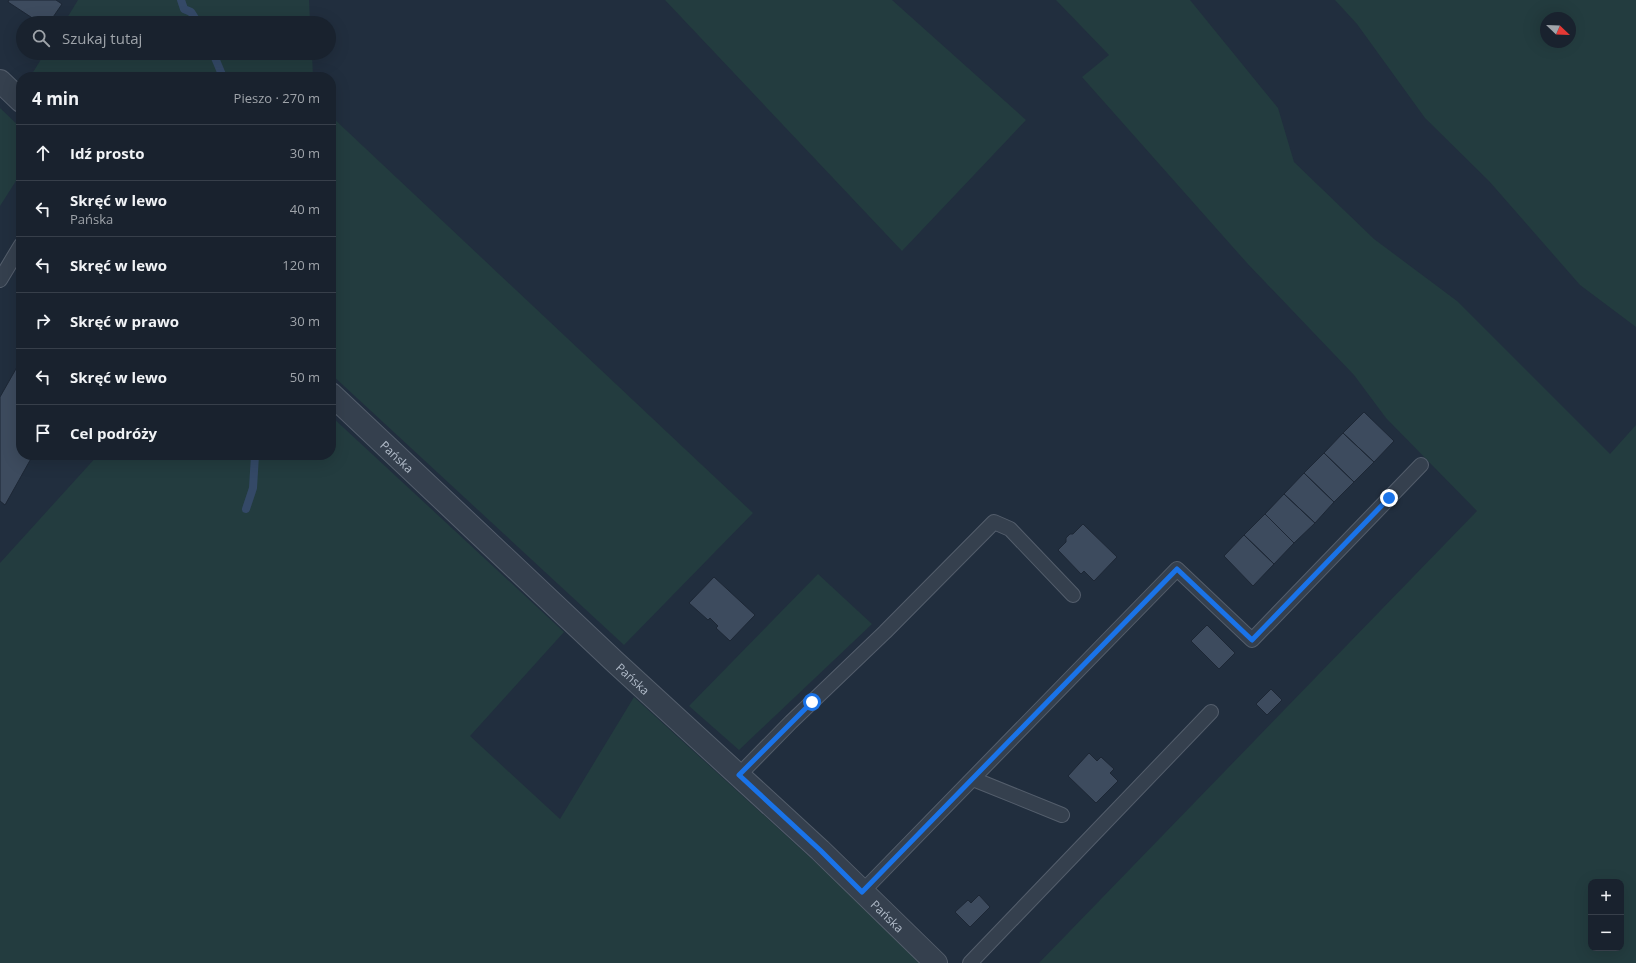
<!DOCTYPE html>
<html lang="pl">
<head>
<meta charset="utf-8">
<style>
	body { margin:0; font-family:"Open Sans",sans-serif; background:#222a36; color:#f1f3f6 }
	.controls { position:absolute; right:12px; bottom:12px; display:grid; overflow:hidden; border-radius:8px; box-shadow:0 4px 16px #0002 }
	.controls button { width:36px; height:36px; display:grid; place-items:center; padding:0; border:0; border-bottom:1px solid #373f4a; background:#19222e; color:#f1f3f6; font:20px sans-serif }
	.compass { position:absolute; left:1540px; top:12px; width:36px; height:36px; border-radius:50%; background:#19222e; box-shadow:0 4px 16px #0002; rotate:113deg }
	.stop { position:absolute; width:12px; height:12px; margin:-9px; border:3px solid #1a73e8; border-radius:50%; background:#fff }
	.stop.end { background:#1a73e8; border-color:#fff; box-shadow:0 1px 4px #0008 }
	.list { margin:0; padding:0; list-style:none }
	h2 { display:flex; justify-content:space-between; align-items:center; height:52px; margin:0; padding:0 16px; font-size:17px }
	h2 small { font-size:13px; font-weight:400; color:#9fa4aa }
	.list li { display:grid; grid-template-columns:26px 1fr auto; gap:12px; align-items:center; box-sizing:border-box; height:56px; padding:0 16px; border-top:1px solid #373f4a }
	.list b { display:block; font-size:15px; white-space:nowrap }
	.list p { margin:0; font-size:13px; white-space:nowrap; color:#9fa4aa }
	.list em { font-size:13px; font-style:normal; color:#9fa4aa }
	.icon { flex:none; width:22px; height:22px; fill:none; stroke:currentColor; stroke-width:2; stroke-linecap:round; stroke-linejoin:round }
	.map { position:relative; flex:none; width:1636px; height:963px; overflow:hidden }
	.search { position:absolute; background:#19222e; box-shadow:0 4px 16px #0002; left:16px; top:16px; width:320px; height:44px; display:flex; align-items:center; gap:10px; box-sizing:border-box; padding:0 14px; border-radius:22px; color:#9fa4aa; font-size:15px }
	.panel { position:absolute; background:#19222e; box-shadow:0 4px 16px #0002; left:16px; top:72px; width:320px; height:388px; border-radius:16px }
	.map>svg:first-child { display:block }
	.green { fill:#233c3f; fill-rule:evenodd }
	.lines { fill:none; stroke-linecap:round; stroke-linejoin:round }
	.stream { stroke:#344967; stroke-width:8 }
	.building { fill:#3d4b5e; stroke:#1d2735 }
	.service-casing { stroke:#545e6c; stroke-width:16 }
	.minor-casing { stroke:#545e6c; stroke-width:24 }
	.service { stroke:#35404e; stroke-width:14 }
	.minor { stroke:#35404e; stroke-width:22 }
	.route { stroke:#1a73e8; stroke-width:5 }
	.labels { text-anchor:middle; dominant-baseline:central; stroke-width:3; stroke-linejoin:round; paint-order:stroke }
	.street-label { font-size:12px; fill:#b1bbc9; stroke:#1b2533 }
</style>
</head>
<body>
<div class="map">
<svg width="1636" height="963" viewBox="0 0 1636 963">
	<rect width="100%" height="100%" fill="#212e3e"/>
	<path class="green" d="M78,0H309L310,23H64Z
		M665,0H892L1026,120L902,251Z
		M1056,0H1190L1278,108L1294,162L1374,239L1457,301L1610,454L1636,425V963H1039L1477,511L1386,418L1354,375L1247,263L1082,77L1109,55ZM1591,882H1621V948H1591Z
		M1335,0H1636V327L1580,285L1489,181L1425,118L1357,24ZM1546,18H1570V42H1546Z
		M45,53H312L313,77H30Z
		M0,108L21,128V173L0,206Z
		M331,116L753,513L624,645L331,374Z
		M331,416L564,632L470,736L560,819L634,697L926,963H0V563L98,455H331Z
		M818,574L872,624L739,750L689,706Z"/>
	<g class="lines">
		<path class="stream" d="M181,0L184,9L191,12L198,23
			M213,53L223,77
			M246,509L253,488L255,455"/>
	</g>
	<path class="building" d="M9,0H56L62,4L49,23H40L8,2Z
		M21,360V455H33L5,505L0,501V397Z
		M1364,412L1394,441L1374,462L1343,433Z
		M1343,433L1374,462L1354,482L1324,453Z
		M1324,453L1354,482L1334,502L1304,473Z
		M1304,473L1334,502L1315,523L1284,494Z
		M1284,494L1315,523L1294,543L1265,514Z
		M1265,514L1294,543L1274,564L1244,535Z
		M1083,524L1117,557L1094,581L1084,571L1081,574L1058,550L1066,542V538L1070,534H1073Z
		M1244,535L1274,564L1253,586L1224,556Z
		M714,577L755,615L730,641L716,628L718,626L710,618L708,620L689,603Z
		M1207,625L1235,653L1219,669L1191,641Z
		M1271,689L1282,700L1267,715L1256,704Z
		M1089,753L1097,761L1101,757L1114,769L1110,773L1118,781L1096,803L1068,776Z
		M979,895L990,907L970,927L955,912L968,900L971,903Z"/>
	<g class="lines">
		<defs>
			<path id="service" d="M0,280L21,245
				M739,775L791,722L885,632L994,522L1010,529L1073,595
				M973,779L1062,815
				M862,892L1177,569L1252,640L1421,465
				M970,963L1211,712"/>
			<g id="minor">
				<path d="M0,81L21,101"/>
				<path id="s1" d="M331,394L614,661L820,850L936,963"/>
			</g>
		</defs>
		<use href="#service" class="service-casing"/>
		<use href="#minor" class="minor-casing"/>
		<use href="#service" class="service"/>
		<use href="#minor" class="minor"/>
	</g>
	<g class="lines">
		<path class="route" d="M812,702L739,775L820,850L862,892L1177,569L1252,640L1389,498"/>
	</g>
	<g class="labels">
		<g class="street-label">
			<text stroke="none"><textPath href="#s1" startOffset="91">Pańska</textPath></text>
			<text stroke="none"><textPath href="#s1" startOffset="415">Pańska</textPath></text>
			<text stroke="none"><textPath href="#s1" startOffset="763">Pańska</textPath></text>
		</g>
	</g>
</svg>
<div class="controls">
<button>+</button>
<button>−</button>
</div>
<svg class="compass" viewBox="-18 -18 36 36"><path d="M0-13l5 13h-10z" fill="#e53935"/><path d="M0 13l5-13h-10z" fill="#9fa4aa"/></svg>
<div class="stop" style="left:812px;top:702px"></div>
<div class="stop end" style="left:1389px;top:498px"></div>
<div class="search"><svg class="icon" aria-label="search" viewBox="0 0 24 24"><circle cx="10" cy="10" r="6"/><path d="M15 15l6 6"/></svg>Szukaj tutaj</div>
<section class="panel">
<h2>4 min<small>Pieszo · 270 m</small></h2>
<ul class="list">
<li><svg class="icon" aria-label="ahead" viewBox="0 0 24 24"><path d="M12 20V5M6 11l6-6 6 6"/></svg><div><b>Idź prosto</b></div><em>30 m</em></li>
<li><svg class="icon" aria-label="left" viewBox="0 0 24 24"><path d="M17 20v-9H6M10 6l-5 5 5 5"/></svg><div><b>Skręć w lewo</b><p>Pańska</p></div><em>40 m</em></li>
<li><svg class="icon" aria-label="left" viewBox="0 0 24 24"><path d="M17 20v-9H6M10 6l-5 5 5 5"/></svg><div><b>Skręć w lewo</b></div><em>120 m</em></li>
<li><svg class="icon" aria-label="right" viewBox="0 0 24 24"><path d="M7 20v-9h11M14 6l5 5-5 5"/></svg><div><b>Skręć w prawo</b></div><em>30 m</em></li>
<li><svg class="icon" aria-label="left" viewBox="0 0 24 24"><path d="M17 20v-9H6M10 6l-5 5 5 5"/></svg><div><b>Skręć w lewo</b></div><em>50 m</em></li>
<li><svg class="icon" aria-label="arrive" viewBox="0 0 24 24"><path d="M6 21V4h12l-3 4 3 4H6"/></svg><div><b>Cel podróży</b></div></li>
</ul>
</section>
</div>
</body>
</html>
